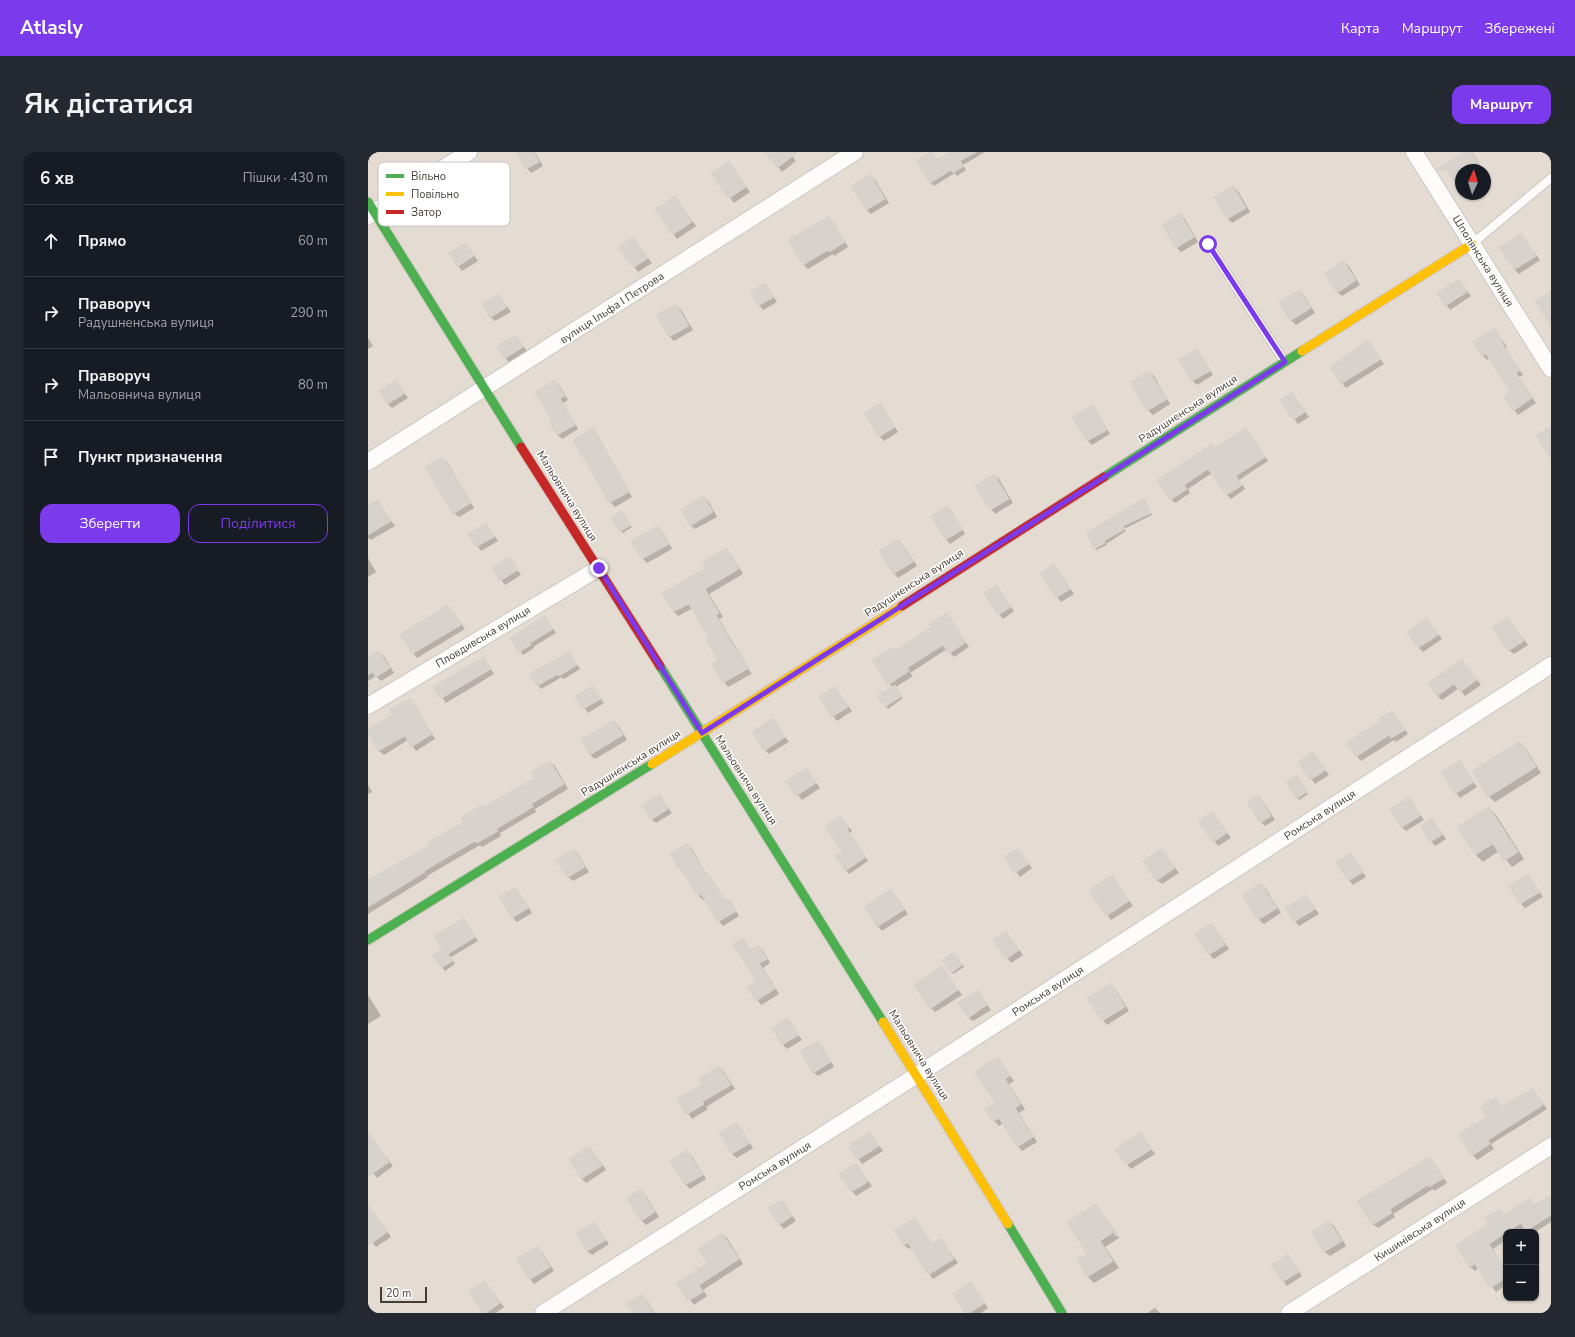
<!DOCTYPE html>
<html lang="uk">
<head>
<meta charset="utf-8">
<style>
	body { margin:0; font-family:"Nunito Sans",sans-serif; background:#242831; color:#f1f3f6 }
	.controls { position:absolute; right:12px; bottom:12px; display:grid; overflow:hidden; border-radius:8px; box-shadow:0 1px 3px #0004 }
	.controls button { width:36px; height:36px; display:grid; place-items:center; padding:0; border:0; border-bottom:1px solid #363941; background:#171b24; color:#f1f3f6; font:20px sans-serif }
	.compass { position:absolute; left:1087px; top:12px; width:36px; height:36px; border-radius:50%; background:#171b24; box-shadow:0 1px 3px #0004; rotate:4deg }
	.scale { position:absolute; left:12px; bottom:10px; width:47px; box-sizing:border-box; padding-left:4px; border:2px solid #453c33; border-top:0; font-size:11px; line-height:14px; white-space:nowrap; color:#453c33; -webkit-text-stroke:3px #fff; paint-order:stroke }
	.stop { position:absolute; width:12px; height:12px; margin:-9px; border:3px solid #7c3aed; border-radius:50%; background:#fff }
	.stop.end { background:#7c3aed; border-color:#fff; box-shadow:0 1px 4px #0008 }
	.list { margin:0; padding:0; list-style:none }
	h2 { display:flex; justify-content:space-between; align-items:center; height:52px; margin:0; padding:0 16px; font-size:17px }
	h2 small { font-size:13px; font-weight:400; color:#9ea1a6 }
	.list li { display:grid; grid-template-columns:26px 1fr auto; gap:12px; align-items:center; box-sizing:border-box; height:72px; padding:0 16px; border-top:1px solid #363941 }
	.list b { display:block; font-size:15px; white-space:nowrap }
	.list p { margin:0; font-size:13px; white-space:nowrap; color:#9ea1a6 }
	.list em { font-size:13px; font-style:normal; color:#9ea1a6 }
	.actions { display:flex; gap:8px; padding:12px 16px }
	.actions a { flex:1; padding:9px 0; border:1px solid #7c3aed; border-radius:12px; text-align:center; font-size:14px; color:#7c3aed }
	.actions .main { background:#7c3aed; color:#fff }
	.icon { flex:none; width:22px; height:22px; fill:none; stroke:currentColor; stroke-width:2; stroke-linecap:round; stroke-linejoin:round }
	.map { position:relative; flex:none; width:1183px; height:1161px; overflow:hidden; border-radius:12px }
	header { display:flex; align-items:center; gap:24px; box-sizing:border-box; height:56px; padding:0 20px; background:#7c3aed; color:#fff }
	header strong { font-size:19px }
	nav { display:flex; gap:22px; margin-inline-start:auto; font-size:14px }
	.intro { display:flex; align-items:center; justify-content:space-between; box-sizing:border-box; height:96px; padding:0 24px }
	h1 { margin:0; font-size:28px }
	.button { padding:10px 18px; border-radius:12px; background:#7c3aed; color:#fff; font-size:14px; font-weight:700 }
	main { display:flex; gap:24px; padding:0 24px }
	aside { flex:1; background:#171b24; border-radius:12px; box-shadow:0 1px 3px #0004 }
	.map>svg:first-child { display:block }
	.residential { fill:#e4dcd3; fill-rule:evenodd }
	.shadow { fill:#0003 }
	.building { fill:#d8d2cd; stroke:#d8d2cc }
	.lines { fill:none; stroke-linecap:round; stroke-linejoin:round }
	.lane-casing { stroke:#ccc7c2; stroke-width:10 }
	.street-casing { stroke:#ccc7c2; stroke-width:18 }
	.fast-casing { stroke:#cfc7bd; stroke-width:11 }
	.slow-casing { stroke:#cfc7bd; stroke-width:11 }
	.jam-casing { stroke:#cfc7bd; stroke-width:11 }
	.lane { stroke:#fdfcfb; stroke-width:8 }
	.street { stroke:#fdfcfb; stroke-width:16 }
	.fast { stroke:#4caf50; stroke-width:9 }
	.slow { stroke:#ffc107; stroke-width:9 }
	.jam { stroke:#c62828; stroke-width:9 }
	.route { stroke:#7c3aed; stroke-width:5 }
	.labels { text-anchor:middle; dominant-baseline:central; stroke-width:3; stroke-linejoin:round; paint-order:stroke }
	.street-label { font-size:11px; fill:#453c33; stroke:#fff }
	.key { fill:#fff; stroke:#c7c4c2; stroke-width:1 }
	.key-label { font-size:11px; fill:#453c33 }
</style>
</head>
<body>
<header>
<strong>Atlasly</strong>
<nav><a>Карта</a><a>Маршрут</a><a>Збережені</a></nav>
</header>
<div class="intro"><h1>Як дістатися</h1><a class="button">Маршрут</a></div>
<main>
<aside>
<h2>6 хв<small>Пішки · 430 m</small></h2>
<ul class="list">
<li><svg class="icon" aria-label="ahead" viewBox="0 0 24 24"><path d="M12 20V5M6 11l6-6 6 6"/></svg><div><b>Прямо</b></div><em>60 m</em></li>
<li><svg class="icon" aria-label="right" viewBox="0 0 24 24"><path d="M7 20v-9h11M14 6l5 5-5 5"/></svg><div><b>Праворуч</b><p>Радушненська вулиця</p></div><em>290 m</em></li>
<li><svg class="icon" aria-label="right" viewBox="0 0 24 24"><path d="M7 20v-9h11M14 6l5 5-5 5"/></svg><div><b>Праворуч</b><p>Мальовнича вулиця</p></div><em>80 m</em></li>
<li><svg class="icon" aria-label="arrive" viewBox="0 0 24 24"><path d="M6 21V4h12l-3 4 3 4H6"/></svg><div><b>Пункт призначення</b></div></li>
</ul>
<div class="actions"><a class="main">Зберегти</a><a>Поділитися</a></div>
</aside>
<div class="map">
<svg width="1183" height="1161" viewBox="0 0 1183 1161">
	<rect width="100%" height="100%" fill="#f0ebe6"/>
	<path class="residential" d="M0,0H1183V1161H0ZM1093,18H1117V42H1093ZM1138,1080H1168V1146H1138Z"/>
	<path class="shadow" d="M150,0H167L175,14L163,21L159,16Z
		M398,0H421L428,9L414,20Z
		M563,0L570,8L584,0H617L595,13L598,18L589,24L587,21L566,34L562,30Z
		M1099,0H1103L1106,3L1115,18H1093V39L1077,13Z
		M361,10L382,40L366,51L344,21Z
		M1117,21L1121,28L1117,31Z
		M502,23L507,28L521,51L503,62L499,58L484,34Z
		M865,35L870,39L882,60L864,71L860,67Z
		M307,45L328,74L309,87L288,58Z
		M812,63L817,67L830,90L813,100L809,96L795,73Z
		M460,65L465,70L480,95L466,104L465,102L440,117L436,113Z
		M1153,83L1172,108L1151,122L1146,117Z
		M265,86L284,111L270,120L252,95Z
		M98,92L110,109L94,119L90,114Z
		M976,110L981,114L992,133L974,144L969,140Z
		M1091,128L1103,144L1082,158L1070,142Z
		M397,132L409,150L395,158L383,141Z
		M932,139L936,143L947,161L928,173L923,168Z
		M131,143L143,160L127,169L122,165Z
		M308,153L313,158L325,178L306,189L302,185L290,164Z
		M1126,177L1139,195L1137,196L1155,223L1151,225L1168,251L1150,263L1146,258L1144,240L1122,206L1119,208L1115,204Z
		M148,184L159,199L141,210L137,206Z
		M0,186L5,194L0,197Z
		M1000,190L1016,212L978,236L974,231Z
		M829,199L833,203L845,223L829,233L825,229L813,208Z
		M781,220L786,224L802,252L785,263L780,258L764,231Z
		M187,229L192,234L200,248L195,251L210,277L194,287L190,283L185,269Z
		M28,230L40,246L24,256L20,252Z
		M924,241L941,265L930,272L926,267Z
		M512,252L516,257L530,280L516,289L511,284Z
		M724,254L728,259L742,282L724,293L720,289L706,265Z
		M878,277L900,309L871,328L873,332L858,342L844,321L820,337L822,341L807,351L803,347L847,297Z
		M225,278L229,282L264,345L247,355L242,350L219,308L206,289Z
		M75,306L79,310L106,356L91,365L86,361Z
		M626,323L631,327L645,351L627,362L623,357Z
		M875,333L877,337L863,347L859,343Z
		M336,346L341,350L349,365L327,377L322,373Z
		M776,347L784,363L756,377L758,379L738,392L739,393L728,398L726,396Z
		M9,349L27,374L3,388L0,386V355Z
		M580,355L584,360L597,382L582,392L578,387Z
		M255,362L264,375L255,381L253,379Z
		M118,373L130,389L113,399L102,382Z
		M290,375L294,379L304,397L279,411L275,407Z
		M531,388L535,393L549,414L530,426L526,421Z
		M358,397L363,402L375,422L341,442L355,465L351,467L370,499L374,502H372L383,521H385L360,535L356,530L352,509L342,486L325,456L310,464L306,460L296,442L340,416Z
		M0,406L8,420L0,425Z
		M141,406L153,423L137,433L125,416Z
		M686,413L706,442L693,450L689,445Z
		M628,434L646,459L635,467L631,462Z
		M80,454L97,477L49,506L33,483Z
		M578,462L601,495L586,505L579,497L542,521L545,524L528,535L535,546L520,557L511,544L525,535L521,532L525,496L528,499L565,475Z
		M177,465L188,481L165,495L166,496L155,503L144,487Z
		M1140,466L1160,493L1146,502L1141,498Z
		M1059,468L1074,487L1055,500L1050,495Z
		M11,500L16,504L26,521L13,529L8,524L0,529V507Z
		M201,501L212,517L196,527L194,525L173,537L170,533Z
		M115,506L126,522L78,551L66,535Z
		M1094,508L1113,533L1097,544L1091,536L1074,548L1069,543Z
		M224,535L236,551L220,561L208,544Z
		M467,536L484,559L469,569L465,564Z
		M42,547L46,552L67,587L48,599L40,588L16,603L11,599L0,578L25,563Z
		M1024,560L1040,582L1028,590L1026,588L993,609L989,604L1013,570Z
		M405,568L421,590L401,602L397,598Z
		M246,569L251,574L259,588L227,607L222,603Z
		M1152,590L1158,597L1173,621L1127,650L1120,644Z
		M945,601L961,623L947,632L931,610Z
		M182,610L187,614L200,637L167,657L168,660L132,681L133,684L114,695L112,693L59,724L60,725L0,762V730L62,694L116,656L168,626Z
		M1092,610L1109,635L1092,646L1088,641Z
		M438,617L452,636L434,648L419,629Z
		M930,626L940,642L931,648L929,646Z
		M0,633L4,640L0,642Z
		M291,644L304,661L288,671L283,667Z
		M890,644L895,649L907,668L897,674L893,670Z
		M1041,646L1056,668L1038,679L1034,675Z
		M1121,656L1128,663L1156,707L1144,715L1131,699L1115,710L1108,703L1091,676Z
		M845,661L863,686L850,694L832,669Z
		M473,665L484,679L482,681L500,709L481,722L478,718L475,700Z
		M1064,668L1078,687L1067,694L1053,675Z
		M319,693L324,697L338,722L343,726L357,749L359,747L364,752L371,764L355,774L351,769L337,747L335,748L330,743L303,703Z
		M650,697L664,716L652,725L637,705Z
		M206,698L210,702L221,720L205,729L200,725Z
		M794,698L811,721L794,732L789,728Z
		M983,702L998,725L985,733L981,728Z
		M1160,723L1175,745L1157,756L1153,752Z
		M744,724L765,754L743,768L722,738Z
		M893,732L898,737L913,761L896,772L891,768L876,743Z
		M147,736L151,741L164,761L149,770L145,766L132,745Z
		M523,738L540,762L514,779L510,774Z
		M938,744L951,762L931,774L918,757Z
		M95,767L110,789L83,805L87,812L77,819L66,804L76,798Z
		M844,772L861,797L846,807L841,802L828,782Z
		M638,780L655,803L643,811L626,788Z
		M375,787L384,799L390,795L395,799L402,811L395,816L411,842L393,853L381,836L390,830Z
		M588,803L596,815L585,822L584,820Z
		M574,816L594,843L567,860L563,856Z
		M743,832L747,837L761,859L739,873L735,868Z
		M610,840L623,858L605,869L600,865Z
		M0,843L13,864L0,872Z
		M420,868L434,888L419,897L415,893L405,877Z
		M450,890L454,894L466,915L450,924L446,920Z
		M630,906L646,929L641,932L657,957L651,961L669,990L654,999L650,994L635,971L631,974L626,969Z
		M351,915L356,920L367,937L338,955L340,957L324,967L310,948L335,933Z
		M1164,937L1179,957L1123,992L1126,997L1109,1008L1105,1003L1127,946L1135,956Z
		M369,971L373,976L385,996L369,1006L364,1002Z
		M502,982L515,999L494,1012L482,995Z
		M773,982L787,1002L763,1017L759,1012Z
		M6,989L25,1014L9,1026L0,1015V993Z
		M222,995L238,1018L218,1031L213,1026Z
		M319,999L324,1004L338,1027L322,1037L318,1033Z
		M1062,1006L1079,1031L1066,1039L1065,1037L1025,1062L1027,1065L1010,1076L1005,1072Z
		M488,1012L504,1034L488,1044L472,1022Z
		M272,1038L277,1042L291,1065L278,1073L273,1068Z
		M1183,1044V1070L1167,1080H1161L1157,1076L1151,1080H1138V1088L1125,1097L1138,1118V1133L1128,1140L1111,1116L1107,1119L1102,1115L1089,1094L1122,1073L1132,1058L1137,1063L1162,1048L1168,1054Z
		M414,1049L428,1069L416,1077L411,1072Z
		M728,1053L733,1059H731L748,1085L749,1084L734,1059L751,1086L737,1095L751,1116L726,1131L720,1125L710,1109L720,1102Z
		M3,1058L23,1085L8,1095L0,1085V1060Z
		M547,1068L564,1092L573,1087L590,1111L565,1127L561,1122L544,1095L541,1097L536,1093L528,1079Z
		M961,1070L966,1074L978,1094L962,1104L957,1100L945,1080Z
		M226,1071L241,1092L224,1103L219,1099Z
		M354,1082L359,1086L375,1112L335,1138L339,1144L326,1153L310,1131L340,1112Z
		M170,1096L174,1100L186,1119L166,1132L162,1127Z
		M920,1104L934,1124L919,1134L915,1129Z
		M117,1130L136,1155L128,1161H117Z
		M603,1132L620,1156L613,1161H598Z
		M274,1143L278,1147L287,1161H266Z
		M787,1156L792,1161H779Z"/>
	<path class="building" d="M148,0H166L171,10L158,17Z
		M397,0H430L409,16Z
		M562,0H564L569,8L582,0H608L592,9L596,14L585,21L583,18L562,31L548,9Z
		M1097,0H1103L1114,18H1093V41L1079,18L1068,17Z
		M50,9L55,18L40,28L34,17Z
		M361,9L378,35L360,47L343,21Z
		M502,22L517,47L498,58L483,34Z
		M865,34L878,56L859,67L846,45Z
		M307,44L324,70L304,83L287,57Z
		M812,61L826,85L808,96L794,73Z
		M461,64L477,90L461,100L460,98L435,113L420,88Z
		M1153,81L1168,104L1146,118L1131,96Z
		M265,85L280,106L265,116L250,95Z
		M98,91L106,104L89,115L81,101Z
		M976,109L988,128L969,141L956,121Z
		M1091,127L1099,140L1077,154L1069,141Z
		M397,131L406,145L390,154L382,140Z
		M932,138L943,156L922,169L911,150Z
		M1183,139V174L1167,149Z
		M131,142L139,155L122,166L114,152Z
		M308,152L321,174L301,185L288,163Z
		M1126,176L1135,190L1134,191L1152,218L1148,221L1164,246L1145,259L1135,244L1142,240L1118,202L1114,204L1105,190Z
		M148,183L155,195L136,207L128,194Z
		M1000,188L1013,207L973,232L962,215Z
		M829,197L842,219L824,229L811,208Z
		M781,219L799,247L779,259L762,230Z
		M28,228L36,242L19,252L11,239Z
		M187,228L197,244L192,246L207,273L189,283L181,270L184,268L167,240Z
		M924,240L937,260L925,268L912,248Z
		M512,251L527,275L511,285L496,261Z
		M724,253L739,278L719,289L704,265Z
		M1183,274V307L1168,284Z
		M225,276L261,340L241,351L215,304L214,305L205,288Z
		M878,276L897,305L868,324L874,333L858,343L840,317L816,333L819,337L802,348L789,328L844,292L847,296Z
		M75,305L103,351L85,362L57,315Z
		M626,322L641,347L622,358L607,334Z
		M336,344L345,360L322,374L313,358Z
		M776,346L783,361L755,374L757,377L736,389L737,391L726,397L718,380L730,374Z
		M10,348L23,369L0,383V353Z
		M580,354L594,378L577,388L563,364Z
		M253,359L263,373L252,380L243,366Z
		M118,371L126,385L108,395L100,382Z
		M290,374L301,392L274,407L263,389Z
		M531,387L545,410L525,422L511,399Z
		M359,396L371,417L337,437L351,461L348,463L368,498L370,497L381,516L355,531L344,512L350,508L338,488L341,486L321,452L305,460L294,441L338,416L335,410Z
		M142,405L150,418L132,429L124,416Z
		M686,412L702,437L688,446L672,421Z
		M629,433L643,455L630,463L616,441Z
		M80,453L93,473L44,502L32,482Z
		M579,461L598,490L581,502L575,493L539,516L541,519L520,533L504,508L525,495L527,499L563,475L561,472Z
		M177,464L185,477L162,491L163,493L151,500L142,486Z
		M1140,465L1156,489L1140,499L1124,475Z
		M1059,466L1070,483L1050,496L1039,480Z
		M11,499L22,516L8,525L5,520L0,523V505Z
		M201,500L209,513L191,524L190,522L169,534L161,522Z
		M116,505L123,517L72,547L65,535Z
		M1094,507L1109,528L1092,540L1086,532L1069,544L1060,531Z
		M527,533L534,544L517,555L509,544Z
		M225,534L233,547L215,557L207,544Z
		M467,534L480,555L464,565L451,545Z
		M42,546L64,582L43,595L37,584L10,599L0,582V577L24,563L21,558Z
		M1024,559L1037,578L1023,586L1021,583L988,605L978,591L1012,569L1010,567Z
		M405,566L417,585L396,599L384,580Z
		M246,568L255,583L222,603L213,588Z
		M1152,589L1168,615L1120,645L1104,619Z
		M945,600L958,618L942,628L930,610Z
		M1092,608L1106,630L1087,642L1073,620Z
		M182,609L196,632L163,652L165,655L128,677L130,679L109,691L107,689L56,719L57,720L0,755V728L61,694L59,691L96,670L93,665L114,653L116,655L167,626L163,620Z
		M438,616L448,631L428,644L418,629Z
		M929,623L939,640L928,647L918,630Z
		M292,642L300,657L283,668L274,653Z
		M891,643L903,664L892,671L879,650Z
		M1041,645L1053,663L1033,676L1022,657Z
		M1121,655L1150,700L1136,709L1125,692L1107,703L1089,675Z
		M845,660L859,681L845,690L830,669Z
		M473,664L481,676L479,677L498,705L477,719L467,704L474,700L457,674Z
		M1064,666L1074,683L1062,690L1052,674Z
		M319,691L337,721L339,720L356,748L359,746L368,759L350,770L333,742L330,744L311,714L310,715L302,702Z
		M650,696L661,712L646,721L636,705Z
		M794,696L807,716L788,729L775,709Z
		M206,697L217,715L199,726L188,708Z
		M983,701L995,720L980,729L968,710Z
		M1160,722L1172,740L1152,752L1141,734Z
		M744,723L761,749L738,764L721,738Z
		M893,731L909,756L890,768L874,743Z
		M147,735L160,756L144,766L131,745Z
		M523,737L537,757L509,775L496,755Z
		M938,743L947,757L926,770L917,756Z
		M96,766L107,785L80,802L85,809L73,816L64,803L74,797L66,784Z
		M844,771L857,793L840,803L827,781Z
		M638,779L651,798L638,807L625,788Z
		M375,786L383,798L390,793L399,807L391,811L407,837L388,849L379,835L388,830L365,792Z
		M586,800L594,813L583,821L574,808Z
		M574,814L590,838L562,857L546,833Z
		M743,831L757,855L734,869L719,846Z
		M610,838L619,853L600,866L590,851Z
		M420,866L431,883L414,893L404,876Z
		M450,889L463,910L445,921L432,899Z
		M630,905L642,924L637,927L653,952L647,956L665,985L649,995L631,966L625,970L617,957L627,951L607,920Z
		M351,914L363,933L334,950L336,952L318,963L309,948L334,932L330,927Z
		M1165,936L1175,953L1120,988L1122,992L1104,1004L1090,982L1119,965L1112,954L1128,945L1134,955Z
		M369,970L382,991L364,1002L351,981Z
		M0,980L21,1010L0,1025Z
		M502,980L511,994L489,1008L480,994Z
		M773,980L784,997L758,1013L747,997Z
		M222,994L234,1014L213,1027L201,1007Z
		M319,998L335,1023L317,1033L302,1009Z
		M1062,1005L1076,1026L1061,1035L1060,1033L1022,1057L1024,1061L1004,1073L989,1049Z
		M488,1011L500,1030L483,1040L471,1022Z
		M273,1037L287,1060L273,1069L258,1046Z
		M1183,1043V1063L1158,1079L1153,1071L1121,1092L1138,1119V1126L1122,1136L1107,1112L1101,1115L1088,1093L1121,1072L1117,1066L1132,1057L1136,1063L1162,1046L1166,1053Z
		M414,1048L424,1064L411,1073L400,1056Z
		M728,1052L746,1080L732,1089L745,1109L719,1125L709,1108L719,1102L699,1070Z
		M0,1053L19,1080L0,1094Z
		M547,1066L563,1092L573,1086L586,1107L560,1123L540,1091L536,1093L526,1079Z
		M961,1069L974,1089L956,1100L944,1080Z
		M227,1070L238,1088L219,1099L208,1081Z
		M354,1081L371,1107L331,1133L335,1140L320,1149L308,1131L339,1111L330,1097Z
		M170,1094L182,1115L161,1128L148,1107Z
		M920,1102L931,1120L914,1130L903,1113Z
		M117,1129L132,1151L118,1161H115L101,1140Z
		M603,1130L617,1151L601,1161H597L585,1142Z
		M274,1142L286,1161H265L259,1152Z"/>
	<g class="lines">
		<defs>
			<path id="lane" d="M840,92L916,209
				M1104,92L1183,26"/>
			<path id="street" d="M1046,0L1183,217
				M0,64L101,0
				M0,310L487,0
				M0,554L231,416
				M175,1161L549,923L1183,513
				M921,1161L1183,994"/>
			<path id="fast" d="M0,50L153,295
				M736,325L934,199
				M292,514L515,870
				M0,788L284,612
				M640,1072L694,1161"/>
			<path id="slow" d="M934,199L1104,92
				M284,612L534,454
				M515,870L640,1072"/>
			<path id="jam" d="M153,295L292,514
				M534,454L736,325"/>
		</defs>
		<use href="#lane" class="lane-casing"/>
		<use href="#street" class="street-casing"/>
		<use href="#fast" class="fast-casing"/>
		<use href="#slow" class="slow-casing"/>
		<use href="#jam" class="jam-casing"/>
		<use href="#lane" class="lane"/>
		<use href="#street" class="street"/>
		<use href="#fast" class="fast"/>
		<use href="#slow" class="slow"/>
		<use href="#jam" class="jam"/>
	</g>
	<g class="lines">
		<path class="route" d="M231,416L334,581L917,210L840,92"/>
	</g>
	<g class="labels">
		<g class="street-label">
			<text transform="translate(1115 109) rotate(58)">Шполянська вулиця</text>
			<text transform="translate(244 156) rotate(-33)">вулиця Ільфа І Петрова</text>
			<text transform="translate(820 257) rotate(-33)">Радушненська вулиця</text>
			<text transform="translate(199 344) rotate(58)">Мальовнича вулиця</text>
			<text transform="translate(546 431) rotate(-33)">Радушненська вулиця</text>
			<text transform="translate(115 485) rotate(-31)">Пловдивська вулиця</text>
			<text transform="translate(263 611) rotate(-32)">Радушненська вулиця</text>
			<text transform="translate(378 628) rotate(57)">Мальовнича вулиця</text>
			<text transform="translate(952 663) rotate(-33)">Ромська вулиця</text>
			<text transform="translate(680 839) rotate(-33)">Ромська вулиця</text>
			<text transform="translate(551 903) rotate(58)">Мальовнича вулиця</text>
			<text transform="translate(407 1014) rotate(-32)">Ромська вулиця</text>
			<text transform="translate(1052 1078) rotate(-33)">Кишинівська вулиця</text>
		</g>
	</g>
	<rect x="10" y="10" width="132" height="64" rx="6" class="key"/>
	<rect x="18" y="22" width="18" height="4" fill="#4caf50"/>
	<rect x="18" y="40" width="18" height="4" fill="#ffc107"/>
	<rect x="18" y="58" width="18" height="4" fill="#c62828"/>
	<g class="key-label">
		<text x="43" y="28">Вільно</text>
		<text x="43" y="46">Повільно</text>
		<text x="43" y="64">Затор</text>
	</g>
</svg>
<div class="controls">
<button>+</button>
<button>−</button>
</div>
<svg class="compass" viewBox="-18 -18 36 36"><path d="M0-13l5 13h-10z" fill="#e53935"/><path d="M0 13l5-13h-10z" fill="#9ea1a6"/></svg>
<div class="scale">20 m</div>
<div class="stop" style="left:840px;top:92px"></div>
<div class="stop end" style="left:231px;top:416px"></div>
</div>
</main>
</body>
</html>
